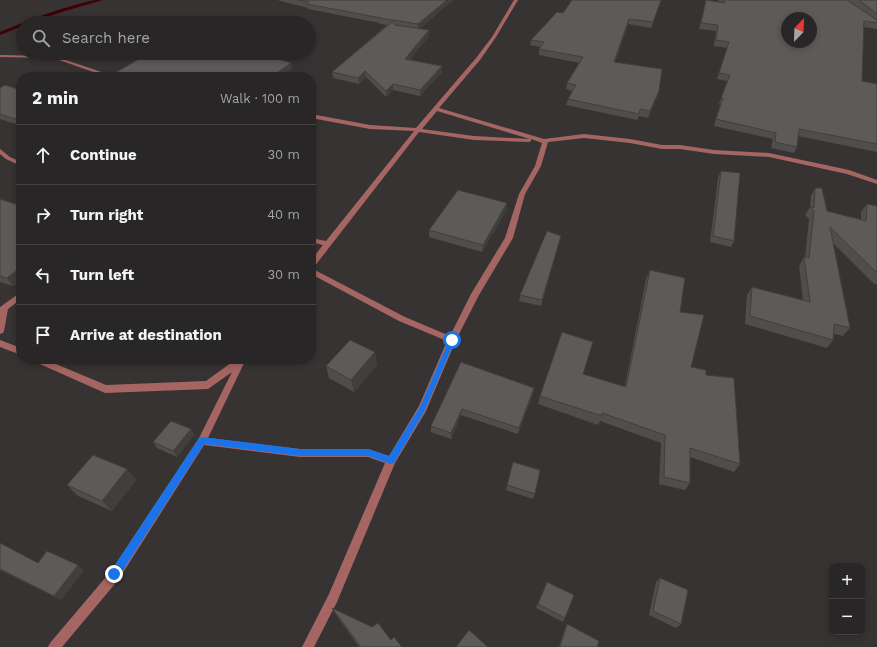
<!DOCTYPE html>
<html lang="en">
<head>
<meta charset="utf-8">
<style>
	body { margin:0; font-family:"Work Sans",sans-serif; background:#302e2e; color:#f1f3f6 }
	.controls { position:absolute; right:12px; bottom:12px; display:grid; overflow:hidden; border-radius:8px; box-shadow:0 2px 6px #0003 }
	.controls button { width:36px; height:36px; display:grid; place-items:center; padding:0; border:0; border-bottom:1px solid #444343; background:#282626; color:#f1f3f6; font:20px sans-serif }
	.compass { position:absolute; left:781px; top:12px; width:36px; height:36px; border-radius:50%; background:#282626; box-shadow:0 2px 6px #0003; rotate:23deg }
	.stop { position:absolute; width:12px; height:12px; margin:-9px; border:3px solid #1a73e8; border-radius:50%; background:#fff }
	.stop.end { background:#1a73e8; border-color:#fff; box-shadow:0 1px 4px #0008 }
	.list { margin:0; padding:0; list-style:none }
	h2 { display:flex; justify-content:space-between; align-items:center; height:52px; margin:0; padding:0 16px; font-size:17px }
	h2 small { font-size:13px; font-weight:400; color:#a5a5a7 }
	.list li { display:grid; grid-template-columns:26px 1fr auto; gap:12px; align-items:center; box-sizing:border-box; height:60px; padding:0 16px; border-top:1px solid #444343 }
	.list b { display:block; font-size:15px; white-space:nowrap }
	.list em { font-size:13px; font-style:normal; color:#a5a5a7 }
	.icon { flex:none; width:22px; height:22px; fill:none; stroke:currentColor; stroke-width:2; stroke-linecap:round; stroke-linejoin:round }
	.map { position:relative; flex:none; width:877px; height:647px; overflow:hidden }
	.search { position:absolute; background:#282626; box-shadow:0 2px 6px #0003; left:16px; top:16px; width:300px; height:44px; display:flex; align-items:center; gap:10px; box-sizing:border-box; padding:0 14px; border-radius:22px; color:#a5a5a7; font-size:15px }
	.panel { position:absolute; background:#282626; box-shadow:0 2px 6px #0003; left:16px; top:72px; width:300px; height:292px; border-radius:16px }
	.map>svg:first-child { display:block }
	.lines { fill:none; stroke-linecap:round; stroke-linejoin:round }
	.stream { fill:#410006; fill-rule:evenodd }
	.minor { fill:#a56663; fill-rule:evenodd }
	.wall { fill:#504d4d }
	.shaded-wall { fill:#413f3e }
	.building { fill:#5d5a59; stroke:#413f3e; fill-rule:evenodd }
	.route { fill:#1a73e8 }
</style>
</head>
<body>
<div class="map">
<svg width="877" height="647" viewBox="0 0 877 647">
	<rect width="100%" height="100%" fill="#363332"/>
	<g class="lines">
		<path class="stream" d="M95,0H103L65,11L30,23H23V26L0,35V32C31,19 62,7 95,0Z"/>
		<path class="minor" d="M514,0H518L496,37L480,60L439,108L544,139L584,134L630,139L662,145H680L714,150L769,153L849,170L877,180V184L847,174L769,157L714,154L680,149H662L630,143L584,138L548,142L541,166L525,194L513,238L479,295L456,340L426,411L395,463L337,602L314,647H302L329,594L385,463L368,457H300L204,445L119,579L62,647H48L50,643L111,571L199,438L232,372L208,389L105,393L33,361L32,359H44L106,385L206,381L235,360L246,359L208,438L300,449H368L389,456L419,406L447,341L399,321L311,274V268L405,317L450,336L471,294L505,238L519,194L535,166L542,143L531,139V141L529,142L474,140L419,132L314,267L311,268V260L323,245L311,242V238L326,241L414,131L370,129L311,118V114L370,125L416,128L476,58L492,37ZM437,111L530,139L474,136L422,129Z
			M0,55L45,56L60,58L116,77H108L59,60L45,58L0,57Z
			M0,149L10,157L21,162V166L6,159L0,154Z
			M21,292V299L8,309L4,331L3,333L0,334V307Z
			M0,340L21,348V355L0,347Z"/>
	</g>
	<path class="wall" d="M277,0H453L419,29L429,36L410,59L442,72L420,96L393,90L386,97L366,77L359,84L333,78L332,72L387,25L380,24V23L308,9V8Z
		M662,0L651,28L628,24L615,62L659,91L657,97L648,118L639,116L637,120L566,105L568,99L572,91L566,89L567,83L580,63L539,55V49L540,47L530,45L531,40L563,13Z
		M706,0L719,2L718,0H877V29L863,27L862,81L877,84V152L798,136L797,147L794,153L771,148L773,139L714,126L720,104H719L728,81L717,79L727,48L714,46L716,31L699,29Z
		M0,88L21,90V124L19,125L0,119Z
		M721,171L734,241L731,247L710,242L718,178Z
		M815,188L827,211L861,219V212L867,204L877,206V285L873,283L833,243L850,328L843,336L834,334L833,340L827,348L745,324L747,295L752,287L803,300L799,266L804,257L805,258L809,219L805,215L810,207L811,196Z
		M0,199L21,206V280L13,286L0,282Z
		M507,209L482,252L429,237V230Z
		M559,243L541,306L519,301L520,295Z
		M650,270L680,312L691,367L706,375L740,464L734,472L690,457V483L685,490L659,484L661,443L600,421L598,425L538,404L540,396L625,386L646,279Z
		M375,352L377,365L354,392L329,378L326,366Z
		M461,362L534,388L533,394L518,434L461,415L451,439L431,432V426Z
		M191,429L194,435L177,457L157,448L153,442Z
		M127,469L136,480L112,511L78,496L67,485Z
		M507,485L535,494L533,499L506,490Z
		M0,543L38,563L84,570L61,600L0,570Z
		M660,578L681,624L676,628L649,615L656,582Z
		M547,582L565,618L563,622L536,608Z
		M332,608L391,640L402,647H359L334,612Z
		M567,624L597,647H559L565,628Z"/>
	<path class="shaded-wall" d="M447,0H453L418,30V24Z
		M661,0H662L651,28L653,22Z
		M629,19L628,24L613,68L614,62Z
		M429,30V36L406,65L405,59Z
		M291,63L292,69L281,77H271Z
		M442,66V72L420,96V90Z
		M365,71L366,77L359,84L358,78Z
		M393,84V90L386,97V91Z
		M659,91L657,97L648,118L650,111Z
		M21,116V124L19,125L15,119Z
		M507,203V209L482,252L483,245Z
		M561,236L541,306L542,300Z
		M21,267V280L13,286L7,278Z
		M375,352L377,365L354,392L351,380Z
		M534,388L533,394L518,434L519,428Z
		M462,409L461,415L451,439V433Z
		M191,429L194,435L177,457L173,451Z
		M127,469L136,480L112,511L102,501Z
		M78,565L84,570L61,600L54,596Z"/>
	<path class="building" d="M299,0H447L418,24L380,18H381L307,4L309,2Z
		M572,0H661L653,22L629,19L614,62L662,69L659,91L650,111L640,109L639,114L568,99L576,85L567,83L583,57L539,49L544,42L531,40L557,12L563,13Z
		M706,0L725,3L723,0H847L877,20V23L864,21L862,81L877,84V144L799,129L797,147L775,142L776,133L716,119L723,98H721L730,75L719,73L729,42L716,40L718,25L701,23ZM787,18H811V42H787Z
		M859,0H877V14Z
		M203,21L212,23H200Z
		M392,22L395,25L429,30L405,59L442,66L420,90L393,84L386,91L365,71L358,78L332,72Z
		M149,53H259L291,63L271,77H108Z
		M5,85L21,90V116L15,119L0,114V88Z
		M721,171L740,173L734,241L713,236Z
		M815,188H822L827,211L866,221L867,204L877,206V273L830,227L850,328L834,324L833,340L750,316L752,287L810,302L804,257L809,258L814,211L810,207L814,208Z
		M458,190L507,203L483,245L429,230Z
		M0,199L21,206V267L7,278L0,276Z
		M547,231L561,236L542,300L520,295Z
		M650,270L685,278L680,312L704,315L691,367L706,370V375L734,378L740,464L690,448V483L664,477L665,435L602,413V416L540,396L562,332L593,342L583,374L626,387Z
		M350,340L375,352L351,380L326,366Z
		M461,362L534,388L519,428L462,409L451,433L431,426Z
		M171,421L191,429L173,451L153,442Z
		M93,455L127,469L102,501L67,485Z
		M513,462L540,470L535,494L507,485Z
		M0,543L38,563L47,551L78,565L54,596L0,569Z
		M660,578L688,590L681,624L653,611Z
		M547,582L574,595L565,618L538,604Z
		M332,608L372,627L378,623L391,640L394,637L402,647H361Z
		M567,624L599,641L597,647H560Z
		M469,630L488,647H456Z"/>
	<path class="route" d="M452,338L455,340L425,410L394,463L391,464L368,456H300L204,444L118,578L114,579L111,578L110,574L111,571L199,438L202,437L300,449H368L389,456L420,407L449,340Z"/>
</svg>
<div class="controls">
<button>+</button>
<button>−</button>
</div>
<svg class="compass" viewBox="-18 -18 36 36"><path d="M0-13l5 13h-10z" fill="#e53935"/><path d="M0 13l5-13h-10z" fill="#a5a5a7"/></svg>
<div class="stop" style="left:452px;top:340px"></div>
<div class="stop end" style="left:114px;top:574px"></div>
<div class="search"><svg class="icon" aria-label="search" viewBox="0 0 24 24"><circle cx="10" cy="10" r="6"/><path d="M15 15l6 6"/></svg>Search here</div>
<section class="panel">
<h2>2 min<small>Walk · 100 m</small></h2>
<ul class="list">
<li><svg class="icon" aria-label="ahead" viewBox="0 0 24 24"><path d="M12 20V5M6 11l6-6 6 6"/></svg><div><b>Continue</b></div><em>30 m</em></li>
<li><svg class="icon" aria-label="right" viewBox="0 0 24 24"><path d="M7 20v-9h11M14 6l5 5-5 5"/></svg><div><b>Turn right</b></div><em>40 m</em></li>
<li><svg class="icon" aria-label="left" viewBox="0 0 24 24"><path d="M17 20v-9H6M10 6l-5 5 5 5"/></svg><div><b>Turn left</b></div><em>30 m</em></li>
<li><svg class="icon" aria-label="arrive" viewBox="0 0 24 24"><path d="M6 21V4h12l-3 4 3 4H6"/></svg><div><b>Arrive at destination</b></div></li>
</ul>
</section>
</div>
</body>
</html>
